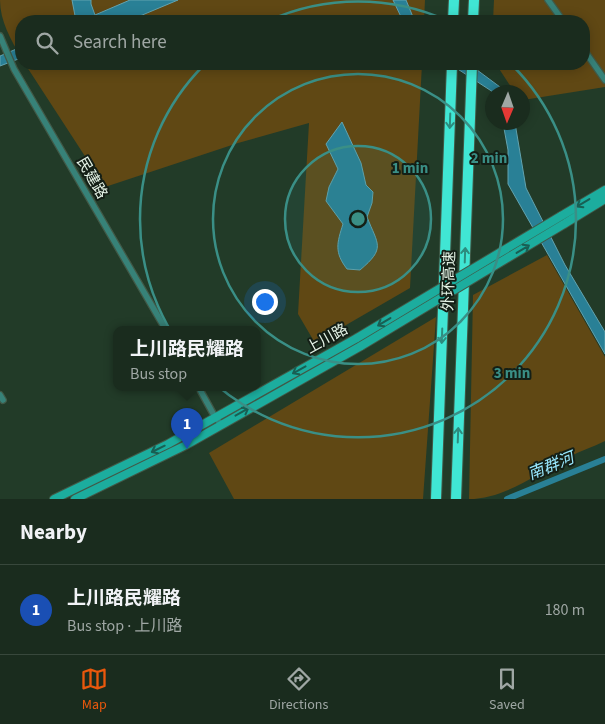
<!DOCTYPE html>
<html lang="en">
<head>
<meta charset="utf-8">
<style>
	body { margin:0; font-family:"Source Sans 3","Noto Sans SC",sans-serif; background:#233427; color:#f1f3f6 }
	.compass { position:absolute; left:485px; top:85px; width:45px; height:45px; border-radius:50%; background:#1a2c1e; box-shadow:0 2px 12px #0003; rotate:182deg }
	.you { position:absolute; left:264px; top:301px; width:18px; height:18px; margin:-12px; border:4px solid #fff; border-radius:50%; background:#1a73e8; box-shadow:0 0 0 8px #1a73e833 }
	.badge { display:grid; place-items:center; width:32px; height:32px; border-radius:50%; background:#ea580c; color:#fff; font-size:16px; font-weight:700 }
	.pin { position:absolute; translate:-50% -41px; filter:drop-shadow(0 1px 2px #0008) }
	.pin::after { content:''; position:absolute; top:26px; width:18px; height:15px; background:inherit; clip-path:polygon(0 0,100% 0,50% 100%) }
	.popup { position:absolute; left:113px; top:326px; width:148px; height:65px; box-sizing:border-box; display:grid; place-content:center; border-radius:10px; background:#1a2c1e; filter:drop-shadow(0 1px 4px #0005); font-size:16px; white-space:nowrap; color:#9fa7a4 }
	.popup b { font-size:19px; color:#f1f3f6 }
	.popup::after { content:''; position:absolute; left:50%; top:100%; margin-left:-10px; border:10px solid transparent; border-top-color:#1a2c1e }
	.list { margin:0; padding:0; list-style:none }
	h2 { display:flex; justify-content:space-between; align-items:center; height:65px; margin:0; padding:0 20px; font-size:21px }
	h2 small { font-size:16px; font-weight:400; color:#9fa7a4 }
	.list li { display:grid; grid-template-columns:32px 1fr auto; gap:15px; align-items:center; box-sizing:border-box; height:90px; padding:0 20px; border-top:1px solid #38483c }
	.list b { display:block; font-size:19px; white-space:nowrap }
	.list p { margin:0; font-size:16px; white-space:nowrap; color:#9fa7a4 }
	.list em { font-size:16px; font-style:normal; color:#9fa7a4 }
	.icon { flex:none; width:28px; height:28px; fill:none; stroke:currentColor; stroke-width:2; stroke-linecap:round; stroke-linejoin:round }
	.map { position:relative; flex:none; width:605px; height:499px; overflow:hidden }
	.search { position:absolute; background:#1a2c1e; box-shadow:0 2px 12px #0003; left:15px; right:15px; top:15px; height:55px; display:flex; align-items:center; gap:12px; box-sizing:border-box; padding:0 18px; border-radius:20px; color:#9fa7a4; font-size:19px }
	.sheet { height:155px; background:#1a2c1e }
	nav { display:flex; justify-content:space-around; align-items:center; box-sizing:border-box; height:70px; border-top:1px solid #38483c; background:#1a2c1e; font-size:14px; color:#9fa7a4 }
	nav a { display:grid; justify-items:center; gap:2px }
	nav .on { color:#ea580c }
	.map>svg:first-child { display:block }
	.green { fill:#604814 }
	.water { fill:#298096; stroke:#62a3af }
	.lines { fill:none; stroke-linecap:round; stroke-linejoin:round }
	.canal { stroke:#298096; stroke-width:6 }
	.street-casing { stroke:#415947; stroke-width:8 }
	.secondary-casing { stroke:#415947; stroke-width:10 }
	.highway-casing { stroke:#415947; stroke-width:12 }
	.street { stroke:#378278; stroke-width:5.5 }
	.secondary { stroke:#1cad9e; stroke-width:8 }
	.highway { stroke:#40e6d4; stroke-width:10 }
	.secondary-bridge-casing { stroke:#415947; stroke-width:10; stroke-linecap:butt }
	.secondary-bridge { stroke:#1cad9e; stroke-width:8 }
	.oneway { stroke:#2c8c7e }
	.oneway2 { stroke:#185f53 }
	.ring { fill:none; stroke:#3a8f86; stroke-width:2.5 }
	.labels { text-anchor:middle; dominant-baseline:central; stroke-width:4; stroke-linejoin:round; paint-order:stroke }
	.street-label { font-size:15px; fill:#e6f5e8; stroke:#141f16 }
	.water-label { font-size:16px; font-style:italic; fill:#98e7fd; stroke:#141f16 }
	.centre { fill:#3a8f86; stroke:#141f16; stroke-width:2.5 }
	.ring-label { font-size:15px; text-anchor:middle; font-weight:bold; fill:#3a8f86; stroke:#141f16; stroke-width:4; stroke-linejoin:round; paint-order:stroke }
</style>
</head>
<body>
<div class="map">
<svg width="605" height="499" viewBox="0 0 605 499">
	<rect width="100%" height="100%" fill="#223b28"/>
	<path class="green" d="M0,0H425L424,21H21V57C11,40 0,21 0,0Z
		M494,0H605V87L523,100L522,92H516L509,84L496,64H584V21H493Z
		M25,64H422L410,288L315,343L298,314L309,123L238,143L105,187Z
		M547,255L605,357V441C593,447 580,451 569,457C538,473 505,499 469,499L473,295Z
		M436,317L423,499H234L209,453Z"/>
	<path class="water" d="M72,0H91V4L95,15L130,0H178L128,21H76Z
		M393,0H406L413,17L419,21H403Z
		M21,47V58L0,66V56Z
		M450,64H469L500,87L506,92H493Z
		M342,122L361,163L366,185L373,192L372,203L367,217C378,245 386,248 360,270L347,269C334,252 337,243 343,224L326,201L329,187L338,169L326,144Z
		M503,123H515L526,188L565,265L605,332V354L508,184V150Z"/>
	<g class="lines">
		<path class="canal" d="M507,499L605,459"/>
		<defs>
			<path id="street" d="M548,0L563,21
				M0,36L14,69L166,330
				M584,50L605,80
				M199,388L215,417L221,424
				M0,395L3,400"/>
			<path id="secondary" d="M561,216L605,190
				M564,224L605,199
				M54,499L168,444L357,338
				M75,499L186,445L361,346"/>
			<path id="highway" d="M453,21L454,0
				M473,21L474,0
				M436,499L452,64
				M456,499L472,64"/>
		</defs>
		<use href="#street" class="street-casing"/>
		<use href="#secondary" class="secondary-casing"/>
		<use href="#highway" class="highway-casing"/>
		<use href="#street" class="street"/>
		<use href="#secondary" class="secondary"/>
		<use href="#highway" class="highway"/>
		<defs>
			<path id="secondary-bridge" d="M357,338L561,216
				M361,346L564,224"/>
		</defs>
		<use href="#secondary-bridge" class="secondary-bridge-casing"/>
		<use href="#secondary-bridge" class="secondary-bridge"/>
	</g>
	<defs><path id="oneway-shaft" d="M-6 0H5M1.5-3L5.5 0L1.5 3" fill="none" stroke-width="1.6" stroke-linecap="round" stroke-linejoin="round" transform="scale(1.25)"/></defs>
	<g class="oneway">
		<use href="#oneway-shaft" transform="translate(450 121) rotate(92)"/>
		<use href="#oneway-shaft" transform="translate(465 255) rotate(-88)"/>
		<use href="#oneway-shaft" transform="translate(442 336) rotate(92)"/>
		<use href="#oneway-shaft" transform="translate(458 435) rotate(-88)"/>
	</g>
	<g class="oneway2">
		<use href="#oneway-shaft" transform="translate(583 203) rotate(149)"/>
		<use href="#oneway-shaft" transform="translate(523 249) rotate(-31)"/>
		<use href="#oneway-shaft" transform="translate(384 322) rotate(149)"/>
		<use href="#oneway-shaft" transform="translate(299 370) rotate(151)"/>
		<use href="#oneway-shaft" transform="translate(242 412) rotate(-29)"/>
		<use href="#oneway-shaft" transform="translate(158 449) rotate(154)"/>
	</g>
	<circle cx="358" cy="219" r="73" fill="#3a8f86" fill-opacity=".12"/>
	<g class="ring">
		<circle cx="358" cy="219" r="73"/>
		<circle cx="358" cy="219" r="145"/>
		<path d="M268 21A218 218 0 0 1 448 21M512 65A218 218 0 1 1 204 65"/>
	</g>
	<g class="labels">
		<g class="street-label">
			<text transform="translate(92 178) rotate(60)">民建路</text>
			<text transform="translate(449 281) rotate(-88)">外环高速</text>
			<text transform="translate(327 339) rotate(-29)">上川路</text>
		</g>
		<g class="water-label">
			<text transform="translate(551 466) rotate(-22)">南群河</text>
		</g>
	</g>
	<circle cx="358" cy="219" r="8" class="centre"/>
	<g class="ring-label">
		<text x="489" y="163">2 min</text>
		<text x="410" y="173">1 min</text>
		<text x="512" y="378">3 min</text>
	</g>
</svg>
<svg class="compass" viewBox="-18 -18 36 36"><path d="M0-13l5 13h-10z" fill="#e53935"/><path d="M0 13l5-13h-10z" fill="#9fa7a4"/></svg>
<div class="you"></div>
<div class="pin badge" style="left:187px;top:449px;background:#1a4fb4">1</div>
<div class="popup"><b>上川路民耀路</b>Bus stop</div>
<div class="search"><svg class="icon" aria-label="search" viewBox="0 0 24 24"><circle cx="10" cy="10" r="6"/><path d="M15 15l6 6"/></svg>Search here</div>
</div>
<section class="sheet">
<h2>Nearby<small></small></h2>
<ul class="list">
<li><span class="badge" style="background:#1a4fb4">1</span><div><b>上川路民耀路</b><p>Bus stop · 上川路</p></div><em>180 m</em></li>
</ul>
</section>
<nav>
<a class="on"><svg class="icon" aria-label="map" viewBox="0 0 24 24"><path d="M3 6l6-2 6 2 6-2v14l-6 2-6-2-6 2zM9 4v14M15 6v14"/></svg>Map</a>
<a><svg class="icon" aria-label="directions" viewBox="0 0 24 24"><path d="M12 3l9 9-9 9-9-9zM9 14v-3h6M13 9l2 2-2 2"/></svg>Directions</a>
<a><svg class="icon" aria-label="saved" viewBox="0 0 24 24"><path d="M7 4h10v16l-5-4-5 4z"/></svg>Saved</a>
</nav>
</body>
</html>
